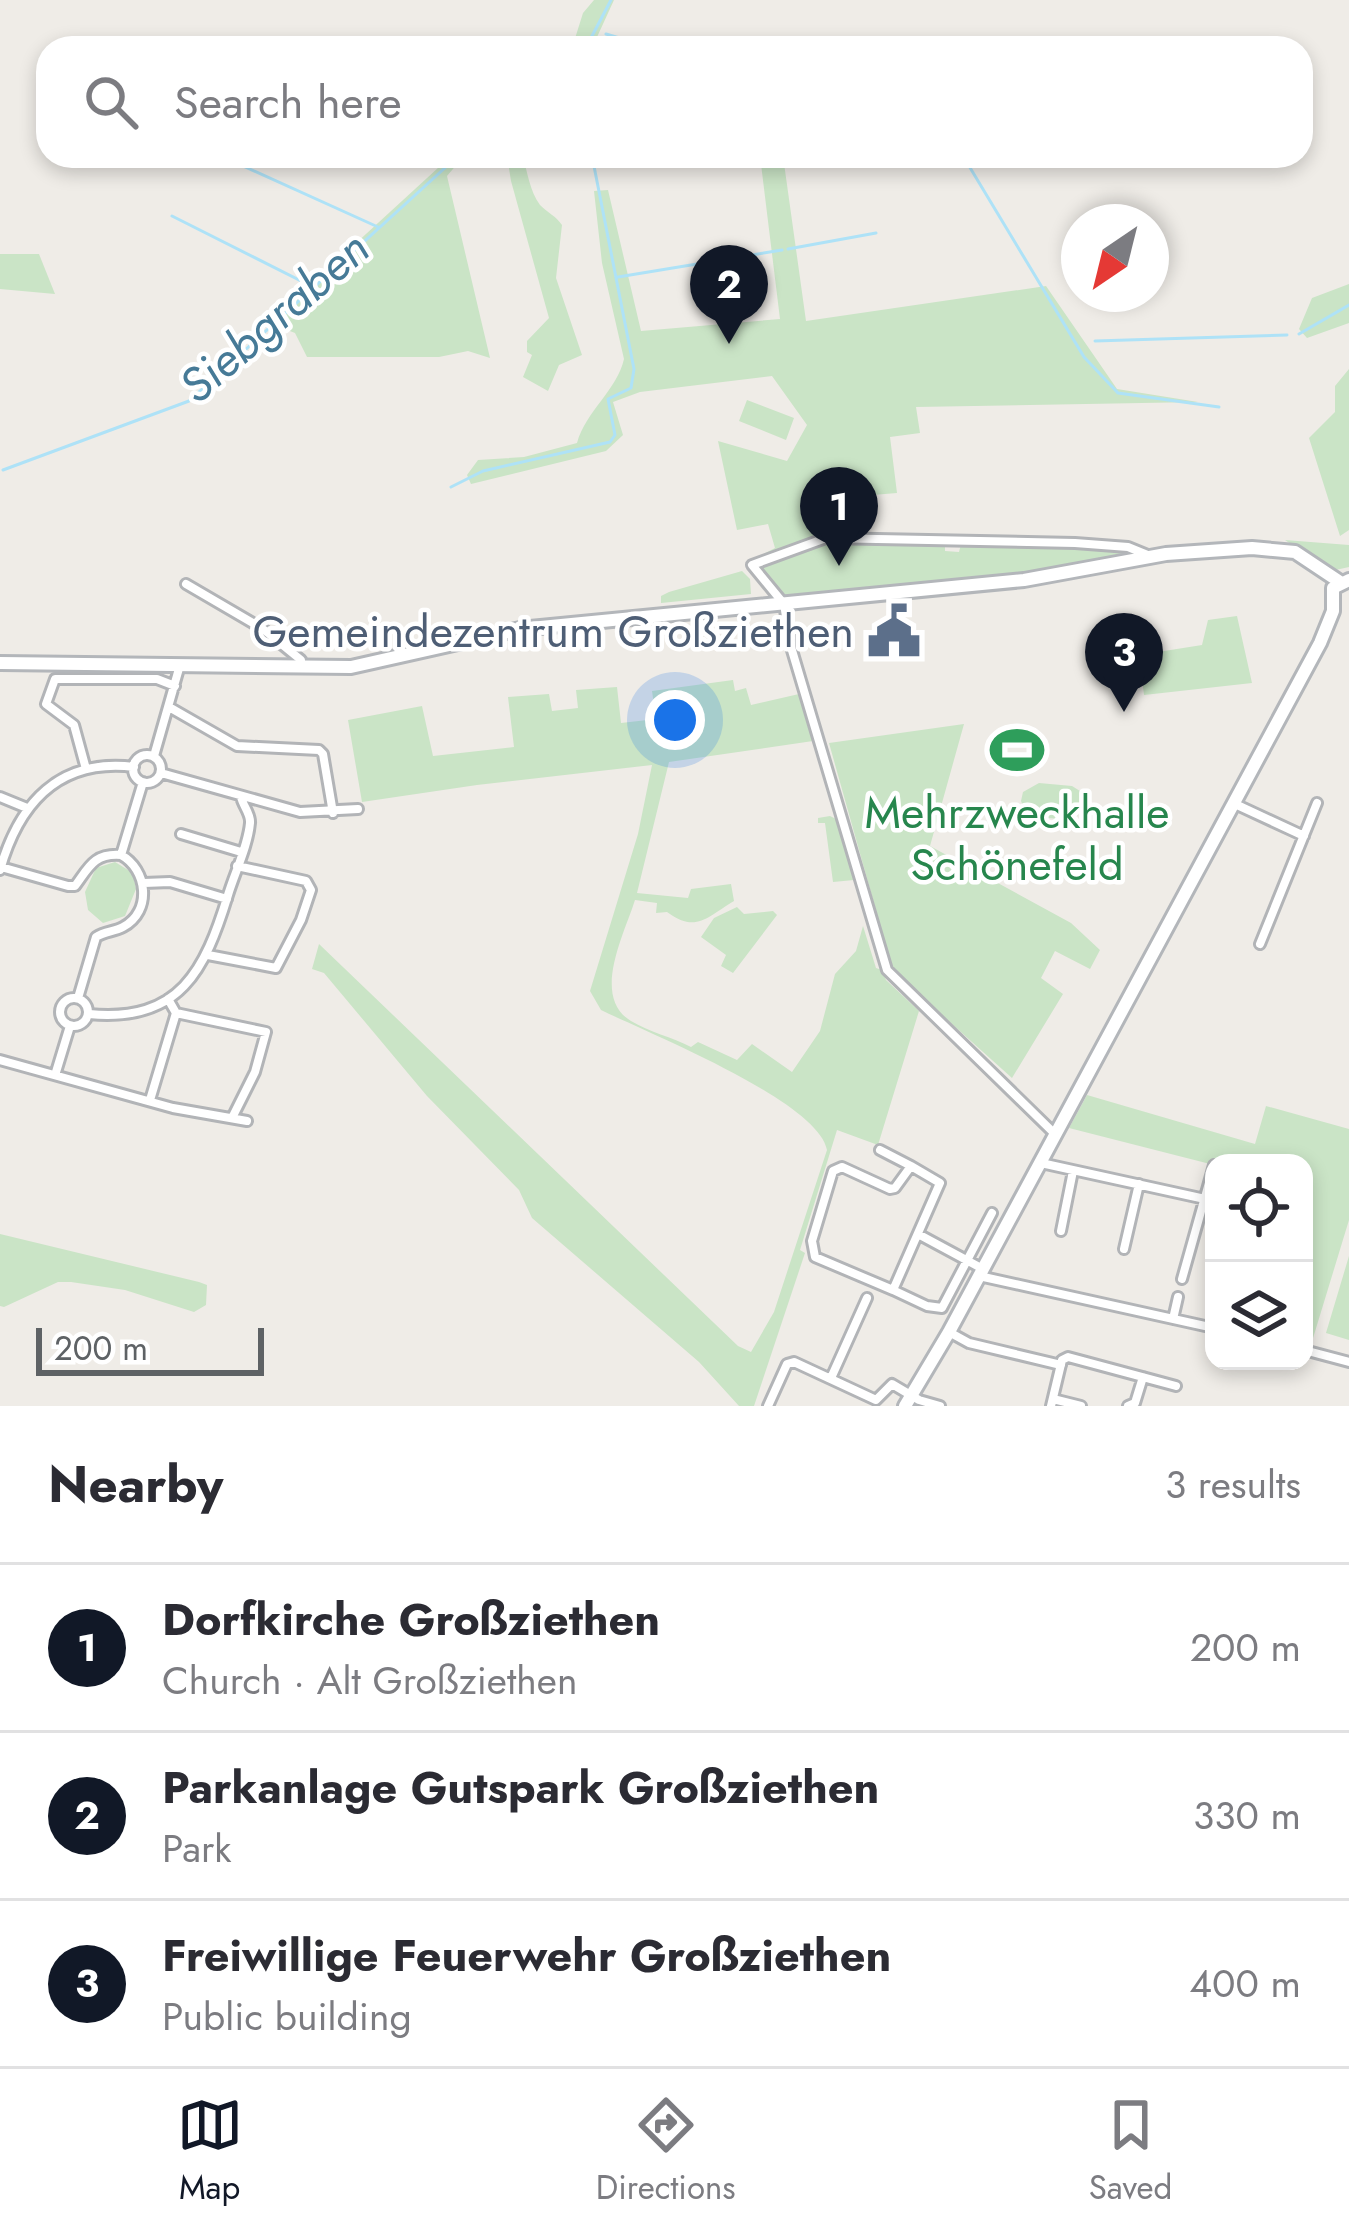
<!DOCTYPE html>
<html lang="en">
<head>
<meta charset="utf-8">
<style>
	body { margin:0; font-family:Jost,sans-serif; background:#f7f7f7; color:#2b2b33 }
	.controls { position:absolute; right:36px; bottom:36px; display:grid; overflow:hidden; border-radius:24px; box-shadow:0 6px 18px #0003 }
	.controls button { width:108px; height:108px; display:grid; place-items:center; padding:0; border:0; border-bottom:3px solid #e1e1e2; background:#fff; color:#2b2b33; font:60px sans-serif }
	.compass { position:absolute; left:1061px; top:204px; width:108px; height:108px; border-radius:50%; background:#fff; box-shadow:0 6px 18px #0003; rotate:215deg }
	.scale { position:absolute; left:36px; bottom:30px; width:228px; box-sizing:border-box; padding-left:12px; border:6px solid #5e6265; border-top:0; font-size:33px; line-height:42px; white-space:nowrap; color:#5e6265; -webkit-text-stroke:9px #fff; paint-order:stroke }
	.you { position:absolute; left:675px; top:720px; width:42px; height:42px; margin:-30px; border:9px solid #fff; border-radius:50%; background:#1a73e8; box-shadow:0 0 0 18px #1a73e833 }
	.badge { display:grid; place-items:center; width:78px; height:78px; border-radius:50%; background:#111827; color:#fff; font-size:39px; font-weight:700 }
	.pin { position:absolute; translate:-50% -99px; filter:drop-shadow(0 3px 6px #0008) }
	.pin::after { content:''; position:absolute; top:63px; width:42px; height:36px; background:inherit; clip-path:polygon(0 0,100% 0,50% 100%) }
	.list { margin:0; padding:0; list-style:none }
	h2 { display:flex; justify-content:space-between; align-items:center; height:156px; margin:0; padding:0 48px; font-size:51px }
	h2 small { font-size:39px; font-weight:400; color:#7c7c81 }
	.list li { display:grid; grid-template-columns:78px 1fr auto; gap:36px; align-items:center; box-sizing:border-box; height:168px; padding:0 48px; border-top:3px solid #e1e1e2 }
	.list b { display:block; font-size:45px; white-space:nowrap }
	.list p { margin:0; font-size:39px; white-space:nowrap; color:#7c7c81 }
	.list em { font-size:39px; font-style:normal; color:#7c7c81 }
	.icon { flex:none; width:66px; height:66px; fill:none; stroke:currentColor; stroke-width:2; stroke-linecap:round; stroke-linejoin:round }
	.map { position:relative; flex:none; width:1349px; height:1406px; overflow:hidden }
	.search { position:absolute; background:#fff; box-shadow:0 6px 18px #0003; left:36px; right:36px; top:36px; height:132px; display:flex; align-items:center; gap:30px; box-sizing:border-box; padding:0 42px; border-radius:36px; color:#7c7c81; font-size:45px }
	.sheet { height:660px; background:#fff }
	nav { display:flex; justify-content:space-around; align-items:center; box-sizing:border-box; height:168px; border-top:3px solid #e1e1e2; background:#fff; font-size:33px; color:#7c7c81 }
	nav a { display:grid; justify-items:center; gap:6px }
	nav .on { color:#111827 }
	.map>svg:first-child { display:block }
	.green { fill:#cae4c6 }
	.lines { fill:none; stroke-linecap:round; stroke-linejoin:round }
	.stream { stroke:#aee2f7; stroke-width:3 }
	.street-casing { stroke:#b2b4b7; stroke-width:14 }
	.secondary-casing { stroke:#b3b6ba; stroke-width:18 }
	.street { stroke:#fff; stroke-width:8 }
	.secondary { stroke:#fff; stroke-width:12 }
	.labels { text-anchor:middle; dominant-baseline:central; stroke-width:9; stroke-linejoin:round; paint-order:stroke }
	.service-label { font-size:45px; fill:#4e5e75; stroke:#fff; text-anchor:end }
	.leisure-label { font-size:45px; fill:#27864d; stroke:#fff }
	.water-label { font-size:48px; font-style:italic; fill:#467a97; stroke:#fff }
</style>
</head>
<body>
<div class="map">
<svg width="1349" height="1406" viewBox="0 0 1349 1406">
	<rect width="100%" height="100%" fill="#efece7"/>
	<path class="green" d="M594,0H614L592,48H572L583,13Z
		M451,156H464L447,176L490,358L468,351L439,357H307L295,333L269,323Z
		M507,156H523C527,171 530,192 540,205C548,213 556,216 562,225L556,278L582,355L559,365L548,391L523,377L532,355L527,352V341L549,318L511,181Z
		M760,156H783L806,321L1046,286L1117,389L1198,402L916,407L920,433L890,437L897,493L837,498L840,517L832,518V533L838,543H945V551L959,552L961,544L1126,551L1130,555L976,580L783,596L754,559L775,548L768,524L737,530L718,441L787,461L807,425L772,376L640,392L613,402L623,435L606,451L471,484L467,475L478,460L524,457L577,443C586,411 617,390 624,359L602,263L594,191L608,190L641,331L780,319Z
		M0,254H39L55,294L0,289Z
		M1349,284V323L1307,338L1299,329L1312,298Z
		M1349,369V530L1340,536L1309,438L1335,412V386Z
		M747,400L794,418L786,440L739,421Z
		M1285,540L1349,545V567L1331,571Z
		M742,571L750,579L751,594L661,603V596L669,592Z
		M1237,616L1252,683L1144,695L1139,655L1202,645L1208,620Z
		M733,680L735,691L746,688L751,705L799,694L813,741L669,762L637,893L688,898L691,889L731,884L734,901C706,918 696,933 667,912L656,913L657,903L635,900C624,935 591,997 631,1021C649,1032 672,1037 691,1047L698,1042L737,1060L752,1044L792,1072L820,1031L835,974L856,951L863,926L876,968L882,970L886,980L919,1011L878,1145L837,1130L800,1250L805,1253L754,1406H739L699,1362L532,1218L519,1190L427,1096L324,973L312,969L319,944L738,1346L751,1352L774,1312L827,1150C818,1101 648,1033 601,1010L590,991L638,834L652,765L477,785L362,802L348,720L422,706L433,756L514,747L508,697L549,694L552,711L578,708L576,690L617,687L621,723L656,719L652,691Z
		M964,724L930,846L1071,923L1100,950L1090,969L1055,951L1041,978L1063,994L1012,1078L893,971L829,743Z
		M1039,783L1072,786L1080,791L1083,805L1075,820L950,811V808L1026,814L1021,801L1023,792Z
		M830,816L836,819L854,880L833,882L825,823H818V818Z
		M115,862L133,873L136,889L125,916L103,923L88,910L85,892L96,868Z
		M737,907L744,914L773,911L777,915L733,973L721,966L726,955L701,937L714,918Z
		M1087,1095L1255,1144L1266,1106L1349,1129V1220L1310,1348L1304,1347V1163L1214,1165L1069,1128Z
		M0,1234L199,1282L207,1285L206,1305L194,1312L125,1290L71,1282H58L4,1307L0,1306Z
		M1349,1256V1340L1326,1333Z"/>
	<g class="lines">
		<path class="stream" d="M606,34L653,48
			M579,48L592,36L611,0
			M221,156L378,227
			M963,156L1084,357L1118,393L1219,407
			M172,216L313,287
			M788,249L876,233
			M618,277L782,250
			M1299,334L1349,305
			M1095,341L1287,335
			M3,470L189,401L458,156
			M451,487L483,471L610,442L615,435L608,399L631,388L634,369L592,156"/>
		<defs>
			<path id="street" d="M186,584L263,629L301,660V668
				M169,707L237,746L319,750L323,754L333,813
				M133 769a14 14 0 1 1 28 0a14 14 0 1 1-28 0Z
				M154,756L180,665
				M86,769L74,725L46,704L55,679H157L175,686
				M161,773L300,812L358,809
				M0,797L27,808
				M1235,804L1304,836
				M181,834L241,852
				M121,855L143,782
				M1,867L68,886H75C89,867 94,853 121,855C147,869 153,911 123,927C114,932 105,931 96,937L78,998
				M0,870C19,803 59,758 134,767
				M144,883L170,882L227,899
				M1260,944L1317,803
				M208,955L276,968L301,920L311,890L306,881L237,866
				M60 1012a14 14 0 1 1 28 0a14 14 0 1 1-28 0Z
				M168,999L176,1013L266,1032L255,1072L233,1116
				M89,1014C180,1023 205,970 228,895C235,872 248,846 250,823C251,814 243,806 241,797
				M0,1060L173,1108L247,1121
				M56,1072L70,1026
				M150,1100L176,1013
				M1056,1135L887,970L791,647L784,604L752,565L826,538L1075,543L1128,547L1150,556
				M880,1150L911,1166
				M1041,1163L1205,1199
				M911,1166L940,1183L893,1290L815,1257L812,1241L833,1171L842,1167L890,1189L895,1188Z
				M1061,1231L1073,1171
				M918,1234L983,1269
				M1124,1249L1139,1184
				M979,1276L1214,1328
				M1182,1279L1214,1165
				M893,1290L927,1306L942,1308L992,1213
				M1173,1319L1178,1297
				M949,1332L969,1343L1061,1365
				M1304,1350L1349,1362
				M831,1378L867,1298
				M1053,1399L1081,1406
				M768,1406L787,1364L794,1362L876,1400L892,1384L919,1400L940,1406
				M1051,1406L1062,1360L1068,1357L1176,1386
				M1128,1406L1135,1403L1143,1377"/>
			<path id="secondary" d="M0,663L351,667L520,629L1024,580L1166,554L1252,548L1295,552L1340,582
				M905,1406L949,1332L1320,643L1333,611V588L1349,580"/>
		</defs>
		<use href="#street" class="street-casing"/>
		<use href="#secondary" class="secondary-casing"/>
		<use href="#street" class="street"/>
		<use href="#secondary" class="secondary"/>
	</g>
	<defs>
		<symbol id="civic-bare" viewBox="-9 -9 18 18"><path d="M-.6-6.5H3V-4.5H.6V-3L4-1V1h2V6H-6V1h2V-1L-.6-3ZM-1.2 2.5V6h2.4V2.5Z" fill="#5c6f8a" stroke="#fff" stroke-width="2.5" paint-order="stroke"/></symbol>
		<symbol id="stadium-bare" viewBox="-9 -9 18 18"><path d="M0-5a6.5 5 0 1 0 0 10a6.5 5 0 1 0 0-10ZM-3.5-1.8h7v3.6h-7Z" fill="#2e9e5b" stroke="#fff" stroke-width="2.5" paint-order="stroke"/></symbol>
	</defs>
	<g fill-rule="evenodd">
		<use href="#civic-bare" x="856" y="593" width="76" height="76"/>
		<use href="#stadium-bare" x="979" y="712" width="76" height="76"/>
	</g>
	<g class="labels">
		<g class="service-label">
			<text x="854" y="631">Gemeindezentrum Großziethen</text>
		</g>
		<g class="leisure-label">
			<text x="1017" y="812">Mehrzweckhalle<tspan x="1017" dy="52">Schönefeld</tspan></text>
		</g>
		<g class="water-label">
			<text transform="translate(274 317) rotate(-41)">Siebgraben</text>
		</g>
	</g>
</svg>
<div class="controls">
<button><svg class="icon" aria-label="locate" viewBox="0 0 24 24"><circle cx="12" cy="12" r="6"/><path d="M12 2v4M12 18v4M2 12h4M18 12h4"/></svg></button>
<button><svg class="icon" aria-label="layers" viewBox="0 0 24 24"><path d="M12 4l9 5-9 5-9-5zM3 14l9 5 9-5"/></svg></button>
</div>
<svg class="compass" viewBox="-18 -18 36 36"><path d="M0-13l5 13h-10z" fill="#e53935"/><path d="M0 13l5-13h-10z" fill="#7c7c81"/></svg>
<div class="scale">200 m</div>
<div class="you"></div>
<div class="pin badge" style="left:839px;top:566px">1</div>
<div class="pin badge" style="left:729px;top:344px">2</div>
<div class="pin badge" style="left:1124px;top:712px">3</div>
<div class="search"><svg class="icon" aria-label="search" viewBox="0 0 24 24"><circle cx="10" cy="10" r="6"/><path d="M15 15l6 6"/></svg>Search here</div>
</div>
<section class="sheet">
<h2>Nearby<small>3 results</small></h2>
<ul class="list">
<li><span class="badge">1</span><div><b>Dorfkirche Großziethen</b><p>Church · Alt Großziethen</p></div><em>200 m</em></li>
<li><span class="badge">2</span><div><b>Parkanlage Gutspark Großziethen</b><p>Park</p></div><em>330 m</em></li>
<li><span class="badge">3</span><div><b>Freiwillige Feuerwehr Großziethen</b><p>Public building</p></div><em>400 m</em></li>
</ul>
</section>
<nav>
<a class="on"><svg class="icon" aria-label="map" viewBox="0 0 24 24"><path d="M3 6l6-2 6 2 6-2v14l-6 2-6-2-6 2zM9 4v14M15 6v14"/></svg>Map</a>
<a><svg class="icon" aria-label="directions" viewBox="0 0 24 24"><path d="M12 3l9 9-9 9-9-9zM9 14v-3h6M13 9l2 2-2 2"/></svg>Directions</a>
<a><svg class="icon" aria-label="saved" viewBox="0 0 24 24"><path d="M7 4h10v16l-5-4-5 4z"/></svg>Saved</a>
</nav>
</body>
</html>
